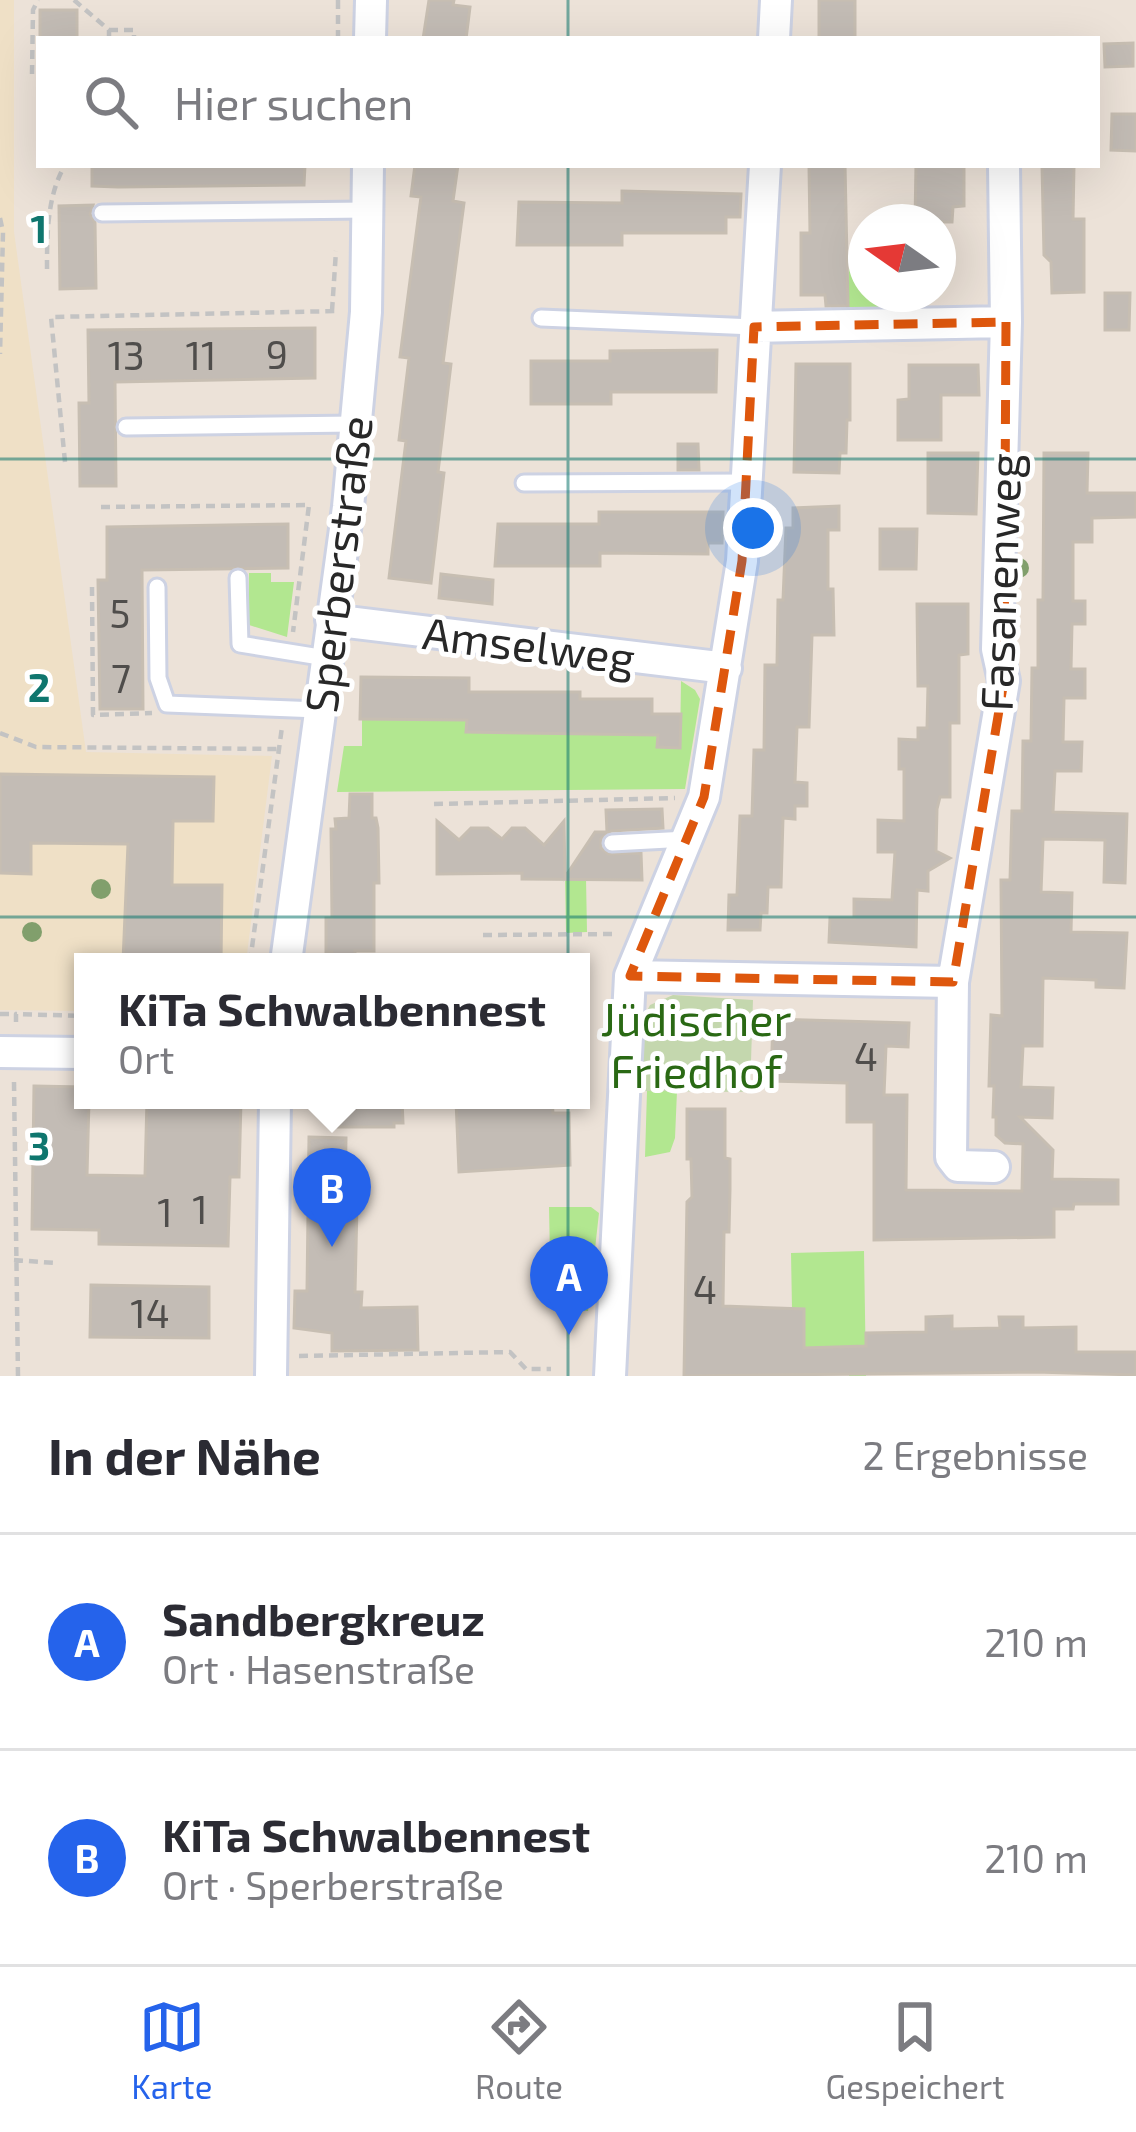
<!DOCTYPE html>
<html lang="de">
<head>
<meta charset="utf-8">
<style>
	body { margin:0; font-family:"Exo 2",sans-serif; background:#f2f2f3; color:#2b2b33 }
	.compass { position:absolute; left:848px; top:204px; width:108px; height:108px; border-radius:50%; background:#fff; box-shadow:0 12px 48px #0002; rotate:284deg }
	.you { position:absolute; left:753px; top:528px; width:42px; height:42px; margin:-30px; border:9px solid #fff; border-radius:50%; background:#1a73e8; box-shadow:0 0 0 18px #1a73e833 }
	.badge { display:grid; place-items:center; width:78px; height:78px; border-radius:50%; background:#2563eb; color:#fff; font-size:39px; font-weight:700 }
	.pin { position:absolute; translate:-50% -99px; filter:drop-shadow(0 3px 6px #0008) }
	.pin::after { content:''; position:absolute; top:63px; width:42px; height:36px; background:inherit; clip-path:polygon(0 0,100% 0,50% 100%) }
	.popup { position:absolute; left:74px; top:953px; width:516px; height:156px; box-sizing:border-box; display:grid; place-content:center; border-radius:0px; background:#fff; filter:drop-shadow(0 3px 9px #0005); font-size:39px; white-space:nowrap; color:#7c7c81 }
	.popup b { font-size:45px; color:#2b2b33 }
	.popup::after { content:''; position:absolute; left:50%; top:100%; margin-left:-24px; border:24px solid transparent; border-top-color:#fff }
	.list { margin:0; padding:0; list-style:none }
	h2 { display:flex; justify-content:space-between; align-items:center; height:156px; margin:0; padding:0 48px; font-size:51px }
	h2 small { font-size:39px; font-weight:400; color:#7c7c81 }
	.list li { display:grid; grid-template-columns:78px 1fr auto; gap:36px; align-items:center; box-sizing:border-box; height:216px; padding:0 48px; border-top:3px solid #e1e1e2 }
	.list b { display:block; font-size:45px; white-space:nowrap }
	.list p { margin:0; font-size:39px; white-space:nowrap; color:#7c7c81 }
	.list em { font-size:39px; font-style:normal; color:#7c7c81 }
	.icon { flex:none; width:66px; height:66px; fill:none; stroke:currentColor; stroke-width:2; stroke-linecap:round; stroke-linejoin:round }
	.map { position:relative; flex:none; width:1136px; height:1376px; overflow:hidden }
	.search { position:absolute; background:#fff; box-shadow:0 12px 48px #0002; left:36px; right:36px; top:36px; height:132px; display:flex; align-items:center; gap:30px; box-sizing:border-box; padding:0 42px; border-radius:0px; color:#7c7c81; font-size:45px }
	.sheet { height:588px; background:#fff }
	nav { display:flex; justify-content:space-around; align-items:center; box-sizing:border-box; height:168px; border-top:3px solid #e1e1e2; background:#fff; font-size:33px; color:#7c7c81 }
	nav a { display:grid; justify-items:center; gap:6px }
	nav .on { color:#2563eb }
	.map>svg:first-child { display:block }
	.education { fill:#efe0c6 }
	.green { fill:#b2e790 }
	.cemetery { fill:#c4d7ae }
	.building { fill:#c3bcb5; stroke:#c7beb2; stroke-width:3 }
	.lines { fill:none; stroke-linecap:round; stroke-linejoin:round }
	.lane-casing { stroke:#cdd2e3; stroke-width:21 }
	.street-casing { stroke:#cdd2e3; stroke-width:36 }
	.path { stroke:#c3c3c3; stroke-width:4.5; stroke-dasharray:9 6; stroke-linecap:butt }
	.lane { stroke:#fff; stroke-width:15 }
	.street { stroke:#fff; stroke-width:30 }
	.tree { fill:#819f6c }
	.marked { fill:none; stroke:#de570d; stroke-width:9; stroke-dasharray:24 15; stroke-linejoin:round }
	.grid { fill:none; stroke:#0f766e; stroke-width:3; stroke-opacity:0.55 }
	.labels { text-anchor:middle; dominant-baseline:central; stroke-width:10; stroke-linejoin:round; paint-order:stroke }
	.number-label { font-size:39px; fill:#4f4d4b }
	.street-label { font-size:45px; fill:#282828; stroke:#fff }
	.park-label { font-size:45px; fill:#2a6914; stroke:#fff }
	.grid-label { font-size:39px; text-anchor:middle; font-weight:bold; fill:#0f766e; stroke:#fff; stroke-width:10; stroke-linejoin:round; paint-order:stroke }
</style>
</head>
<body>
<div class="map">
<svg width="1136" height="1376" viewBox="0 0 1136 1376">
	<rect width="100%" height="100%" fill="#ece2d8"/>
	<path class="education" d="M0,0H14V232L86,752L272,756L246,962H83V1011L0,1010Z"/>
	<path class="green" d="M849,263H866V294H897V307H848Z
		M249,573H271V582H294L287,637L249,625Z
		M681,681L695,690L700,699L685,789L337,792L344,746H362V719L467,705L466,731L658,734V747L680,748Z
		M565,878H586L587,932L566,933Z
		M647,1091H677L675,1138L670,1152L645,1157Z
		M549,1207H591L599,1213L588,1311L551,1309Z
		M864,1251L866,1376H849L847,1347L804,1348V1310L792,1309L791,1253Z"/>
	<path class="cemetery" d="M673,995L753,1000L750,1092L640,1091L642,1021L650,1005Z"/>
	<path class="building" d="M429,0H454L453,5L470,7L466,39H423Z
		M819,0H855V39H819Z
		M40,10H77V39H40Z
		M1133,43V66L1105,67L1104,44Z
		M1112,114H1136V151L1111,150Z
		M92,165H305L304,185L118,187L92,186Z
		M415,165H458L453,201L464,203L443,363L451,364L438,472L444,473L431,583L389,578L406,441L399,440L409,358L400,357L421,197L411,196Z
		M809,165H845L848,306H826L825,295H801V233H810Z
		M916,165H964V206L953,207L952,222H915Z
		M1042,165H1074L1073,219H1084V292L1052,293L1051,262L1044,255Z
		M622,191L741,194L740,217H726V233H622V245H517L519,202L622,203Z
		M93,205L90,214L95,223L96,288L60,289L59,206Z
		M1105,293H1130L1129,330H1105Z
		M315,328V378L115,382L116,486H80L79,403H89L88,330Z
		M717,350L716,392H611V404H531V361H610V351Z
		M796,364H850V420H847L846,453H840L839,473L794,472Z
		M909,365H978L979,395H941V440H898V400L909,399Z
		M678,444H698L699,470H678Z
		M928,453H978L976,514L928,513Z
		M1044,453H1088L1087,493H1136V517L1092,518V542H1073V601H1085V624H1072L1071,669H1085V698H1064L1063,742H1082L1081,771H1055L1053,812L1127,814L1125,883L1104,882L1105,840L1043,839L1042,866L1041,892L1072,893L1071,932L1127,933L1124,988L1096,987V980L1043,978L1042,1046H1023L1021,1087L1053,1088L1052,1118L1020,1117L1053,1150L1052,1179L1118,1180V1204H1074L1073,1209H1054V1237L874,1240V1122H847V1083L771,1081L773,1019L909,1023L908,1047L886,1046L884,1095H907L906,1190L1022,1191L1023,1144L1005,1143L996,1135V1117H993L994,1086H989L991,1015L1002,1016L1001,880H1010L1012,811H1022L1023,741H1031L1032,668H1038V600H1043Z
		M839,506V530H828V589H833L834,635H812L809,727H797L795,782L807,783V806H795V819L783,818L781,887H768L767,913H761L760,930H728L729,895H737L740,816H752L754,750H764L765,665H777L778,600H783L786,528H793V508Z
		M599,512H723L722,543H708V554L600,553V566H495L498,524H599Z
		M288,524V568L142,570L143,709H100L98,580H107V527Z
		M880,529H917L916,569H880Z
		M441,574L493,580L492,604L439,598Z
		M917,604H968V654L959,655V723H950V797H940L937,809L936,851L950,858L928,871V891L917,890L916,947L829,942L830,918H854V899L892,900L895,852H878V820L904,821V769H899V739L918,740V728H927L928,686H918Z
		M361,677L469,678V692H580V699H652V714H681L680,748L657,747L658,735L466,732L467,720L360,719Z
		M0,774L214,777L213,821H173L172,885H222L221,962H123L128,844L31,843V874L0,873Z
		M350,794H372V818H376L378,828L379,883H374V951H355V962H333L332,952H326V918H332L331,829H336L335,819L349,818Z
		M662,809L663,828L611,831L601,839V848L608,854L641,853L642,880L522,879V873L437,874V821L459,840L471,828H488L502,839L512,828H525L544,845L564,821L565,877L595,832H607L606,810Z
		M34,1086L83,1087V1100H89L87,1175L145,1176L147,1100H241L239,1177H230L228,1246L99,1244V1230L32,1229Z
		M338,1100H402L403,1123H394V1127H338Z
		M456,1100H552L553,1113H569L570,1165L459,1172Z
		M687,1109H725V1158L730,1159V1189L729,1232H724L723,1306L804,1309V1348L866,1346V1333L926,1332V1317L952,1316V1329L1000,1328L999,1317H1023V1328L1076,1327V1352H1136V1375L1036,1372L684,1376L687,1202L692,1197L691,1159H687Z
		M309,1137L346,1138L345,1193L349,1194V1204H357L355,1292H362L361,1308L417,1307L418,1350L332,1351V1333L294,1328L295,1291H307Z
		M91,1285L209,1287V1338L90,1337Z"/>
	<g class="lines">
		<defs>
			<path id="lane" d="M102,213L367,210
				M541,318L754,327
				M126,427L355,424
				M524,483L746,482
				M238,578L240,644L326,658
				M157,587L158,678L167,704L319,710
				M612,843L687,839"/>
			<path id="street" d="M370,39L371,0
				M774,39L776,0
				M754,327L1006,322
				M331,620L726,668
				M286,962L348,507L366,312L368,165
				M630,976L953,982
				M0,1052L83,1053
				M994,1167L958,1166L951,1157L953,982L1004,681L997,649L1006,322L1004,165
				M271,1376L275,1100
				M610,1376L630,976L704,797L742,561L765,165"/>
		</defs>
		<use href="#lane" class="lane-casing"/>
		<use href="#street" class="street-casing"/>
		<path class="path" d="M74,0L109,30V39
			M109,30H134V39
			M338,39V0
			M32,74L33,10L38,0
			M0,218L3,232L0,354
			M47,269C47,234 47,196 65,165
			M332,311L336,251
			M65,462L51,317L338,311
			M101,507L309,505L293,632
			M92,587L93,715L152,713
			M0,733L36,747L279,749
			M434,804L675,798
			M483,935L617,934
			M250,962L282,727
			M0,1014H16
			M16,1022V1014L83,1016
			M14,1082L18,1376
			M14,1260L56,1263
			M299,1356L510,1352L526,1369H551"/>
		<use href="#lane" class="lane"/>
		<use href="#street" class="street"/>
	</g>
	<g class="tree">
		<circle cx="1019" cy="568" r="10"/>
		<circle cx="101" cy="889" r="10"/>
		<circle cx="32" cy="932" r="10"/>
	</g>
	<path class="marked" d="M1006,322L1004,681L953,982L630,976L704,797L742,561L754,327Z"/>
	<path class="grid" d="M568,0V39M568,165V1376M0,459H1136M0,917H1136"/>
	<g class="labels">
		<g class="number-label">
			<text x="277" y="353">9</text>
			<text x="126" y="354">13</text>
			<text x="201" y="354">11</text>
			<text x="120" y="612">5</text>
			<text x="121" y="677">7</text>
			<text x="866" y="1055">4</text>
			<text x="200" y="1208">1</text>
			<text x="165" y="1211">1</text>
			<text x="705" y="1288">4</text>
			<text x="150" y="1312">14</text>
		</g>
		<g class="street-label">
			<text transform="translate(337 564) rotate(-83)">Sperberstraße</text>
			<text transform="translate(999 582) rotate(-88)">Fasanenweg</text>
			<text transform="translate(529 644) rotate(7)">Amselweg</text>
		</g>
		<g class="park-label">
			<text x="696" y="1018">Jüdischer<tspan x="696" dy="52">Friedhof</tspan></text>
		</g>
	</g>
	<g class="grid-label">
		<text x="39" y="243">1</text>
		<text x="39" y="702">2</text>
		<text x="39" y="1160">3</text>
	</g>
</svg>
<svg class="compass" viewBox="-18 -18 36 36"><path d="M0-13l5 13h-10z" fill="#e53935"/><path d="M0 13l5-13h-10z" fill="#7c7c81"/></svg>
<div class="you"></div>
<div class="pin badge" style="left:569px;top:1335px">A</div>
<div class="pin badge" style="left:332px;top:1247px">B</div>
<div class="popup"><b>KiTa Schwalbennest</b>Ort</div>
<div class="search"><svg class="icon" aria-label="search" viewBox="0 0 24 24"><circle cx="10" cy="10" r="6"/><path d="M15 15l6 6"/></svg>Hier suchen</div>
</div>
<section class="sheet">
<h2>In der Nähe<small>2 Ergebnisse</small></h2>
<ul class="list">
<li><span class="badge">A</span><div><b>Sandbergkreuz</b><p>Ort · Hasenstraße</p></div><em>210 m</em></li>
<li><span class="badge">B</span><div><b>KiTa Schwalbennest</b><p>Ort · Sperberstraße</p></div><em>210 m</em></li>
</ul>
</section>
<nav>
<a class="on"><svg class="icon" aria-label="map" viewBox="0 0 24 24"><path d="M3 6l6-2 6 2 6-2v14l-6 2-6-2-6 2zM9 4v14M15 6v14"/></svg>Karte</a>
<a><svg class="icon" aria-label="directions" viewBox="0 0 24 24"><path d="M12 3l9 9-9 9-9-9zM9 14v-3h6M13 9l2 2-2 2"/></svg>Route</a>
<a><svg class="icon" aria-label="saved" viewBox="0 0 24 24"><path d="M7 4h10v16l-5-4-5 4z"/></svg>Gespeichert</a>
</nav>
</body>
</html>
